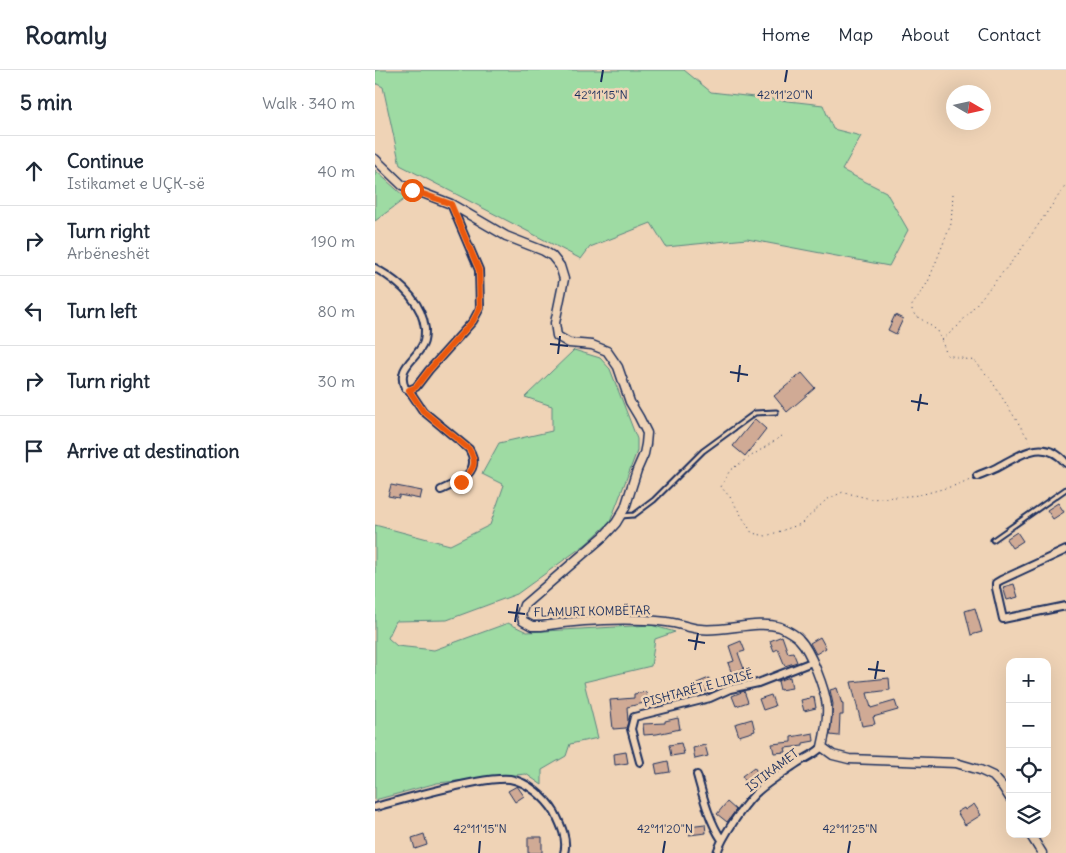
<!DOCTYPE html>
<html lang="en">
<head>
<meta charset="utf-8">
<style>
	body { margin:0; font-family:Delius,sans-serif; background:#f6f6f7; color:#1f2937 }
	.controls { position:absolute; right:15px; bottom:15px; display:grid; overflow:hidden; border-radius:10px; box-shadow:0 5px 20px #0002 }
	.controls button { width:45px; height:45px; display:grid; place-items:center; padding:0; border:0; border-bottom:1px solid #e0e1e3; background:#fff; color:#1f2937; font:25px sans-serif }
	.compass { position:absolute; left:571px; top:15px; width:45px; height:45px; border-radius:50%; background:#fff; box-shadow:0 5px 20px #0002; rotate:99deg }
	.stop { position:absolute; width:15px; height:15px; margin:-11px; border:4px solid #ea580c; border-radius:50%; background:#fff }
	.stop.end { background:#ea580c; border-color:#fff; box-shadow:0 1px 5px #0008 }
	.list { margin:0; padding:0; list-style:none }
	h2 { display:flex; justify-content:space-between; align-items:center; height:65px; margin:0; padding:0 20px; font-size:21px }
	h2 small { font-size:16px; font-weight:400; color:#747a83 }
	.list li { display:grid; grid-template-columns:32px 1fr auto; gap:15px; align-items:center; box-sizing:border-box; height:70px; padding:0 20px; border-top:1px solid #e0e1e3 }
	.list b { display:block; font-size:19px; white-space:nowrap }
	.list p { margin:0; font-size:16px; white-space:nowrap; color:#747a83 }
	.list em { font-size:16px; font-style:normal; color:#747a83 }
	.icon { flex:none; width:28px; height:28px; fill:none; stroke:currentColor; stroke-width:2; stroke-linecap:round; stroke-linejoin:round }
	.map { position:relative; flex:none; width:691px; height:783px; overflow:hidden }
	header { display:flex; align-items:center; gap:30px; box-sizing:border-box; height:70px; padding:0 25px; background:#fff; border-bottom:1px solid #e0e1e3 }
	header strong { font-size:24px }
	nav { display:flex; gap:28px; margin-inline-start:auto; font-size:18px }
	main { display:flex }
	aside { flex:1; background:#fff }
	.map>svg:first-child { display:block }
	.green { fill:#9edba3; stroke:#5c8580 }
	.building { fill:#d0aa95; stroke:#1b2f5e }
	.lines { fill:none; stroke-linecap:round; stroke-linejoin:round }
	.service-casing { stroke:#1b2f5e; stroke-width:7 }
	.minor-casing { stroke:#1b2f5e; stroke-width:10 }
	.tertiary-casing { stroke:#1b2f5e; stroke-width:11 }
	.path { stroke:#1b2f5e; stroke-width:1; stroke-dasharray:1 4; stroke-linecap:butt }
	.service { stroke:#efd3b6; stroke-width:3 }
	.minor { stroke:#efd3b6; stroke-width:6 }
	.tertiary { stroke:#efd3b6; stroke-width:8 }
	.route { stroke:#ea580c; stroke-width:6 }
	.ticks { fill:none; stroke:#1b2f5e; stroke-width:2 }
	.labels { text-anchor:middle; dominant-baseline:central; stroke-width:5; stroke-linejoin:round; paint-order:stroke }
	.street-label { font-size:12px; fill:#1b2f5e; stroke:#efd3b6 }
	.ticks-label { font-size:12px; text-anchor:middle; fill:#1b2f5e; stroke:#efd3b6; stroke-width:5; stroke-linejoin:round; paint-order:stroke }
</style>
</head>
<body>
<header>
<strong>Roamly</strong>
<nav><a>Home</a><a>Map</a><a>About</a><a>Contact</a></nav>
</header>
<main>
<aside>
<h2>5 min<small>Walk · 340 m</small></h2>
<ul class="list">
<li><svg class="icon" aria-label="ahead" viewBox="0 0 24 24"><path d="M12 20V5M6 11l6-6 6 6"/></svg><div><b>Continue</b><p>Istikamet e UÇK-së</p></div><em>40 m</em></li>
<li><svg class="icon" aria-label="right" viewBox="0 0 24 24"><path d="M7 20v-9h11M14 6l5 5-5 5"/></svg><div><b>Turn right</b><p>Arbëneshët</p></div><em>190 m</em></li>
<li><svg class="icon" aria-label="left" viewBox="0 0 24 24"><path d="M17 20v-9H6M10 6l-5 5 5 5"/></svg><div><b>Turn left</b></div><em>80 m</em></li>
<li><svg class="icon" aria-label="right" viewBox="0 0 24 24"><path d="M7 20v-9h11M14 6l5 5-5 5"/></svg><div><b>Turn right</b></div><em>30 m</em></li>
<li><svg class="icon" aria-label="arrive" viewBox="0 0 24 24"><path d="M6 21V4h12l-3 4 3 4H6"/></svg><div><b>Arrive at destination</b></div></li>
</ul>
</aside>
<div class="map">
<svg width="691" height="783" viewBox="0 0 691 783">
	<rect width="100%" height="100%" fill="#efd3b6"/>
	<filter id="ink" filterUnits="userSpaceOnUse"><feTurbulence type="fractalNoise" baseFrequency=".02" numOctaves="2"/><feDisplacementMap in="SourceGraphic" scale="10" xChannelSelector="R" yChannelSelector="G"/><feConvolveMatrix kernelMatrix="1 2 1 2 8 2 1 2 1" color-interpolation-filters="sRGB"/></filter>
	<g filter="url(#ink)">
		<path class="green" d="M0,0H309L336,22L448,35L458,59L486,66L467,100L511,122L533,160L514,196L372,169L291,177L276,153L215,177L206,189L25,95L8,17L0,13Z
			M0,100L31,128L0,151Z
			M199,280L225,288L235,299L262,369V381L235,452L211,474L142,524L72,550L21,551L13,568L22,576L59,580L133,553L152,562L276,555L300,562L280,569L276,596L209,612L223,668L195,674L191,686L167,700V715L151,704L62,713L0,730V455L75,475L115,455L129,415L107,404L124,373L177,361V336L150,327Z"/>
		<path class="building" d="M520,245L528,249L521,264L513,260Z
			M427,303L440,318L412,342L399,326Z
			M380,349L391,359L370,386L358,376Z
			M16,415L47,421L45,429L24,425V428L13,426Z
			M683,433L689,442L678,449L672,440Z
			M642,462L648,471L637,478L631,469Z
			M639,514L643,527L632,530L628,517Z
			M600,538L607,562L596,565L590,541Z
			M407,566L413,583L418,582L422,592L410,596L403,579L399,581L395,571Z
			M445,567L451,578L441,584L435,573Z
			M366,571L370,581L363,583L369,599L357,604L353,593L359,591L354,576Z
			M415,607L417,618L405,620L403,611Z
			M334,608L338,619L326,623L322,613Z
			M514,608L515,620L492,623L496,638L520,631L523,640L498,647L500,654L487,656L476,612Z
			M462,618L467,634H468V645H465L464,666L455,665L458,634L455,620Z
			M369,621L373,632L361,636L357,626Z
			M271,622L273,632L252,637L253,652L251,658L238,659L235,630L259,628V624Z
			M396,625L400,636L388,640L384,629Z
			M439,627L441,638L429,641L426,630Z
			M303,648L305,659L282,664L269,665L268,654L290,653V651Z
			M377,649L380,661L364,666L360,654Z
			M438,663L439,671L428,673V676L410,678L411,682L399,683L397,674L416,672V667Z
			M306,673L309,684L296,686L294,675Z
			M330,675L333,686L320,689L318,678Z
			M251,682L253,693L240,695L239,684Z
			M293,691L295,702L282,704L280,694Z
			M379,697L388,711L376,719L367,706Z
			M142,716L149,726L140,732L133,721Z
			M352,732L361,740L352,752L342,744Z
			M599,734L606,745L590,755L582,742L589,738L590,740Z
			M330,754L331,763L314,765L313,756Z
			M49,764L52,775L40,779L37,768Z
			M153,767H167V783H153Z"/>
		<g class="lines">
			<defs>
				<path id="service" d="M246,446L259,445L279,430L328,381L380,343L401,342
					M618,470L691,419"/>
				<path id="minor" d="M0,198C23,211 47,231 50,259C50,263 50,270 48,274C41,290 21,297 30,318L34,320L41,317L54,300L98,251L105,238L104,200L76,134
					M34,320L48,341L94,379C108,402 84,412 66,420
					M602,406C608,403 615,401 621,398C644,386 668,366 691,393
					M691,480L626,510L621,513V518L628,549L691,536
					M265,692L256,659L259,647L335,628L355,619L383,613L437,592
					M322,705C328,726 334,751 347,770
					M0,737C33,728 67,718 101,712C112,710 124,708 135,709C153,712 171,728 180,743C186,755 193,770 189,783
					M342,783C346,768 369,735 380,724C391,713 408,703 421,694C430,688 439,685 447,677"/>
				<path id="tertiary" d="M0,89L27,115L76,134L131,166L169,181L177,186L185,196L189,209L180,253L182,266L194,273L217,275L232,281L243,297L255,332L264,347L272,363L271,374L269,384L262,400L250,438L241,453L229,466L149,535L146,544L148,551L157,556H166C208,550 250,547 292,552C303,553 314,558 325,559C350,562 381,550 405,557C410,559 421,565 424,569C436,581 450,620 452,636C453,649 450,664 447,677L458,685L474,689L581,693L605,700L618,706L628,717L635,728
					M655,764L667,783"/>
			</defs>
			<use href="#service" class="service-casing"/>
			<use href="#minor" class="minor-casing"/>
			<use href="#tertiary" class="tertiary-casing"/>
			<path class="path" d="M578,124L576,154L553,212L536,237L539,244L563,261L572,285L600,291L616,310L656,373
				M567,270L583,256L643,184L691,115
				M407,366L355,400L346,417L355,427L377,463L391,466L426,454L451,430L468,422L496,429L545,425L582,415L595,409"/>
			<use href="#service" class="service"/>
			<use href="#minor" class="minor"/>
			<use href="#tertiary" class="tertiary"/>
		</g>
	</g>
	<g class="lines" filter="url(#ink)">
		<path class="route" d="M37,120L76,134L104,200L105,238L98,251L54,300L41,317L34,320L48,341L94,379C104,395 97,400 86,412"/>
	</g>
	<path class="ticks" d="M226,12L228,0M410,12L412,0M175,274L193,276M183,284L185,266M355,302L373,305M363,312L365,295M536,331L553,334M543,341L546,324M133,542L150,544M140,552L143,534M313,570L330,573M320,580L323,563M493,599L510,601M500,609L503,591M104,783L105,771M288,783L290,771M473,783L475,771"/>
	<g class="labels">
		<g class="street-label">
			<text transform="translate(217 541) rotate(-1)">FLAMURI KOMBËTAR</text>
			<text transform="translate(323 618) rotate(-15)">PISHTARËT E LIRISË</text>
			<text transform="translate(397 700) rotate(-37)">ISTIKAMET</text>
		</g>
	</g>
	<g class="ticks-label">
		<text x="226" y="29">42°11'15"N</text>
		<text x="410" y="29">42°11'20"N</text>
		<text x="105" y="763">42°11'15"N</text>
		<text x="290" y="763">42°11'20"N</text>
		<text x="475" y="763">42°11'25"N</text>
	</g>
</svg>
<div class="controls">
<button>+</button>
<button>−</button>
<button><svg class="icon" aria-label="locate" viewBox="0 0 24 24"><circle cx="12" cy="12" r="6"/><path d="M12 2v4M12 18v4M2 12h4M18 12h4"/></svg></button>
<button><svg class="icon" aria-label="layers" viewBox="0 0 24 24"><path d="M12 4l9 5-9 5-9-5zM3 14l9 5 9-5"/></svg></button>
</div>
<svg class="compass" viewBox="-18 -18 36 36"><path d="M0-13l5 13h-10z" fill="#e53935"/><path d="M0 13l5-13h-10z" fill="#747a83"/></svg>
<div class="stop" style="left:37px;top:120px"></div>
<div class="stop end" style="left:86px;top:412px"></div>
</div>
</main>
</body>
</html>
